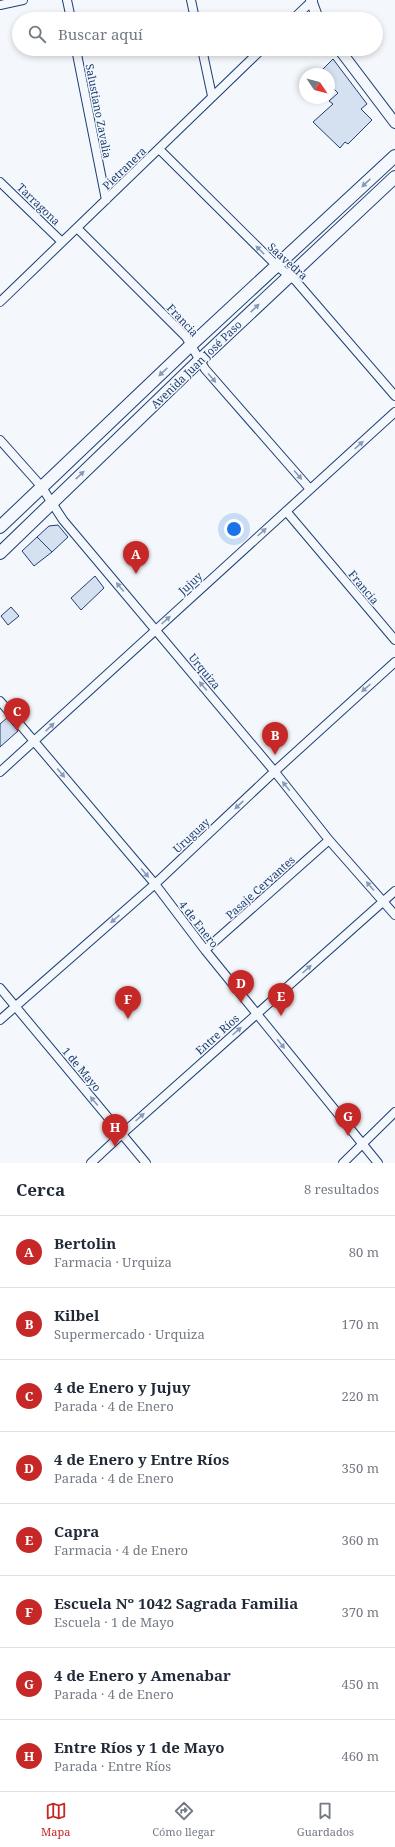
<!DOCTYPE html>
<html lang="es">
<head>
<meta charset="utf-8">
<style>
	body { margin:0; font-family:"Noto Serif",serif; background:#f6f6f7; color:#1f2937 }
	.compass { position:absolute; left:299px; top:68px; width:36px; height:36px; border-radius:50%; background:#fff; box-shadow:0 2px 6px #0003; rotate:125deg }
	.you { position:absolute; left:234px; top:529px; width:14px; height:14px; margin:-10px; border:3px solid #fff; border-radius:50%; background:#1a73e8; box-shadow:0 0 0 6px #1a73e833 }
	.badge { display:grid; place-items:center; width:26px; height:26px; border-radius:50%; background:#c62828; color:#fff; font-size:13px; font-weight:700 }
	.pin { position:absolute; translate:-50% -33px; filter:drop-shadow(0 1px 2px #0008) }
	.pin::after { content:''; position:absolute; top:21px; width:14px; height:12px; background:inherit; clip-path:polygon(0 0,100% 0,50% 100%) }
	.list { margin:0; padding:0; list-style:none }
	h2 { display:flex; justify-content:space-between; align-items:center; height:52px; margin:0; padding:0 16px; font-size:17px }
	h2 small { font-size:13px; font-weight:400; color:#747a83 }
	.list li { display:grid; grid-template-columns:26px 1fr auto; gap:12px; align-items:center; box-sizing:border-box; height:72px; padding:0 16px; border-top:1px solid #e0e1e3 }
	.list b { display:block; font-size:15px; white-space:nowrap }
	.list p { margin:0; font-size:13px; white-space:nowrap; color:#747a83 }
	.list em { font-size:13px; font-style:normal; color:#747a83 }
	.icon { flex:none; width:22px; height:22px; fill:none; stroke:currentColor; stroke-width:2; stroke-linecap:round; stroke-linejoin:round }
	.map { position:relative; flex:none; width:395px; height:1163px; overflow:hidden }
	.search { position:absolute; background:#fff; box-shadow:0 2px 6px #0003; left:12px; right:12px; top:12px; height:44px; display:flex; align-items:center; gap:10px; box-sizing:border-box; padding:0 14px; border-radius:22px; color:#747a83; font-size:15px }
	.sheet { height:628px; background:#fff }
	nav { display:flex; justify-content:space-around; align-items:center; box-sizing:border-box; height:56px; border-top:1px solid #e0e1e3; background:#fff; font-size:11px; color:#747a83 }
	nav a { display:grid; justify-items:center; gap:2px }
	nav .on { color:#c62828 }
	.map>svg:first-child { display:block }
	.building { fill:#d5e0f0; stroke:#1d3f73 }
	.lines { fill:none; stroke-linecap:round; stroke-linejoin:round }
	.minor-casing { stroke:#1d3f73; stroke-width:10 }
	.tertiary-casing { stroke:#1d3f73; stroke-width:12 }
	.secondary-casing { stroke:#1d3f73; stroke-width:14 }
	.minor { stroke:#f4f7fb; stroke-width:8 }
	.tertiary { stroke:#f4f7fb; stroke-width:10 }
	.secondary { stroke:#f4f7fb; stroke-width:12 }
	.oneway { fill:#889bb7 }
	.labels { text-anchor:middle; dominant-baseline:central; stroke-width:3; stroke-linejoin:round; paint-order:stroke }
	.street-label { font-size:11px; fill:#1d3f73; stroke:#f4f7fb }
</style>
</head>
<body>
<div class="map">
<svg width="395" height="1163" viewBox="0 0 395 1163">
	<rect width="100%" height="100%" fill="#f4f7fb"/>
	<path class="building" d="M333,59L367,104L361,109L372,120L348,144L345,142L340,148L313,122L333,104L329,101L338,93L329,84V74H318Z
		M58,525L68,537L52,552L37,537L49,526Z
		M37,537L52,552L34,566L22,551Z
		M95,576L104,588L81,610L71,598Z
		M11,607L19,616L8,625L1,616Z
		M7,718L18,731L0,747V724Z"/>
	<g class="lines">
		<defs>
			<path id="minor" d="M67,0L71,19
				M191,0L195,19
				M0,5L23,0
				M293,19L313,0
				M76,49L106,200
				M202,49L212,96
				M159,149L277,266L295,280L395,396
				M0,182L62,242
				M77,228L186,337L205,369L310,489
				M0,302L262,49
				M0,440L41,486L63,520L275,772L329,840L395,915
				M286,511L395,640
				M0,701L155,884L205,950L378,1163
				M0,772L395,412
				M205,950L329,840
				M0,988L146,1163
				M0,1020L155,884L274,772L395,662
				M91,1163L122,1134L395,891
				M343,1163L395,1112"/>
			<path id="tertiary" d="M311,0L318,19
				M339,49L395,123"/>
			<path id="secondary" d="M0,527L191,345L395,156
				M0,553L200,360L395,177"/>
		</defs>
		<use href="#minor" class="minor-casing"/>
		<use href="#tertiary" class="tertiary-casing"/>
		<use href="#secondary" class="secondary-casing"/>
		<use href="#minor" class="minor"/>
		<use href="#tertiary" class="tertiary"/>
		<use href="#secondary" class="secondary"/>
	</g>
	<defs><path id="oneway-solid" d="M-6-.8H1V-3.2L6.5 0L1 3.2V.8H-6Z"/></defs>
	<g class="oneway">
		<use href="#oneway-solid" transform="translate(366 183) rotate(137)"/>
		<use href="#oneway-solid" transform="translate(260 250) rotate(-135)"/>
		<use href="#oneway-solid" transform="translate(255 308) rotate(-44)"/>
		<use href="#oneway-solid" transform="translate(163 372) rotate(137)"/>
		<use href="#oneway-solid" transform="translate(212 378) rotate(49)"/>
		<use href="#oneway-solid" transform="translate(359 445) rotate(-42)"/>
		<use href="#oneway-solid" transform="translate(80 475) rotate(-44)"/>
		<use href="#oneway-solid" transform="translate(298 475) rotate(49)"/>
		<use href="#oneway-solid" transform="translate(262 532) rotate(-42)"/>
		<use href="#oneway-solid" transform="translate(120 587) rotate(-130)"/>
		<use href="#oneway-solid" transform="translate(166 620) rotate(-42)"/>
		<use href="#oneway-solid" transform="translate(203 686) rotate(-130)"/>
		<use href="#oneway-solid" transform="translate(366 688) rotate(138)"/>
		<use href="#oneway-solid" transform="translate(50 727) rotate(-43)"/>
		<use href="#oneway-solid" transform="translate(61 773) rotate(50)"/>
		<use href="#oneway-solid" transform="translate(286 786) rotate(-129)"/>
		<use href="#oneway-solid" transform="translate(239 805) rotate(137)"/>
		<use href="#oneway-solid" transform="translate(145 873) rotate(50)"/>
		<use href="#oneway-solid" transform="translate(370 886) rotate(-131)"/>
		<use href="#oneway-solid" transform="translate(115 919) rotate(139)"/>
		<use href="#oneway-solid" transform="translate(307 969) rotate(-42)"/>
		<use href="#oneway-solid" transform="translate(237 1031) rotate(-42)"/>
		<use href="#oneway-solid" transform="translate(281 1044) rotate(51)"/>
		<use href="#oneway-solid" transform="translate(94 1101) rotate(-130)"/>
		<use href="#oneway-solid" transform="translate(140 1117) rotate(-42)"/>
	</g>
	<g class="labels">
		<g class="street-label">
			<text transform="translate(99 111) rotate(79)">Salustiano Zavalia</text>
			<text transform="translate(124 168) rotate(-44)">Pietranera</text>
			<text transform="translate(39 204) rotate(44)">Tarragona</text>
			<text transform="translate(288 261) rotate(42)">Saavedra</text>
			<text transform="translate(183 320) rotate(47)">Francia</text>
			<text transform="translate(196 364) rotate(-44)">Avenida Juan José Paso</text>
			<text transform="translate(190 583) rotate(-42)">Jujuy</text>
			<text transform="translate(364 587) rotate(50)">Francia</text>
			<text transform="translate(205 671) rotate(50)">Urquiza</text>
			<text transform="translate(191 835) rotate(-43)">Uruguay</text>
			<text transform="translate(260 887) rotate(-42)">Pasaje Cervantes</text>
			<text transform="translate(199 924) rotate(52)">4 de Enero</text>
			<text transform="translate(217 1034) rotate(-42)">Entre Ríos</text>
			<text transform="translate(82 1069) rotate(50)">1 de Mayo</text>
		</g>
	</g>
</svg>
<svg class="compass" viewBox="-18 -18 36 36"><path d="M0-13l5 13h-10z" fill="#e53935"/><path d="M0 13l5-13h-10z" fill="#747a83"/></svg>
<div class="you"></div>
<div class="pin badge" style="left:136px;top:574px">A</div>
<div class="pin badge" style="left:275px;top:755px">B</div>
<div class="pin badge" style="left:17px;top:731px">C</div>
<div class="pin badge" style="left:241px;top:1003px">D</div>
<div class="pin badge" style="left:281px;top:1016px">E</div>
<div class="pin badge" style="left:128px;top:1019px">F</div>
<div class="pin badge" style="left:348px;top:1136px">G</div>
<div class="pin badge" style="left:115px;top:1147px">H</div>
<div class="search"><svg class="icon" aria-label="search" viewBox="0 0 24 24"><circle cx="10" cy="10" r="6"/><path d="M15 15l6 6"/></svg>Buscar aquí</div>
</div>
<section class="sheet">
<h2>Cerca<small>8 resultados</small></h2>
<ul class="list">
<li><span class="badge">A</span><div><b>Bertolin</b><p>Farmacia · Urquiza</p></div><em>80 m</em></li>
<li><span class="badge">B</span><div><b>Kilbel</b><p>Supermercado · Urquiza</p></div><em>170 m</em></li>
<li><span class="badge">C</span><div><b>4 de Enero y Jujuy</b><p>Parada · 4 de Enero</p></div><em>220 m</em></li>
<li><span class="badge">D</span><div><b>4 de Enero y Entre Ríos</b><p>Parada · 4 de Enero</p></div><em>350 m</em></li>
<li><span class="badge">E</span><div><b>Capra</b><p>Farmacia · 4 de Enero</p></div><em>360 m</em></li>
<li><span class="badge">F</span><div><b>Escuela Nº 1042 Sagrada Familia</b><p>Escuela · 1 de Mayo</p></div><em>370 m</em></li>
<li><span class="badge">G</span><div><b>4 de Enero y Amenabar</b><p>Parada · 4 de Enero</p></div><em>450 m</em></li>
<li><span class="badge">H</span><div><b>Entre Ríos y 1 de Mayo</b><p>Parada · Entre Ríos</p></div><em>460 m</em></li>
</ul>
</section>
<nav>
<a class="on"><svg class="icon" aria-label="map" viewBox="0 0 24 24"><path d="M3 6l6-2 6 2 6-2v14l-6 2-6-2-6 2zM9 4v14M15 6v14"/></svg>Mapa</a>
<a><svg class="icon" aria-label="directions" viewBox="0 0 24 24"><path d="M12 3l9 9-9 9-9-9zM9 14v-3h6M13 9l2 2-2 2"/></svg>Cómo llegar</a>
<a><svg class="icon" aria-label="saved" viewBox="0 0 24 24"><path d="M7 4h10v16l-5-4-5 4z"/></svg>Guardados</a>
</nav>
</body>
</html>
